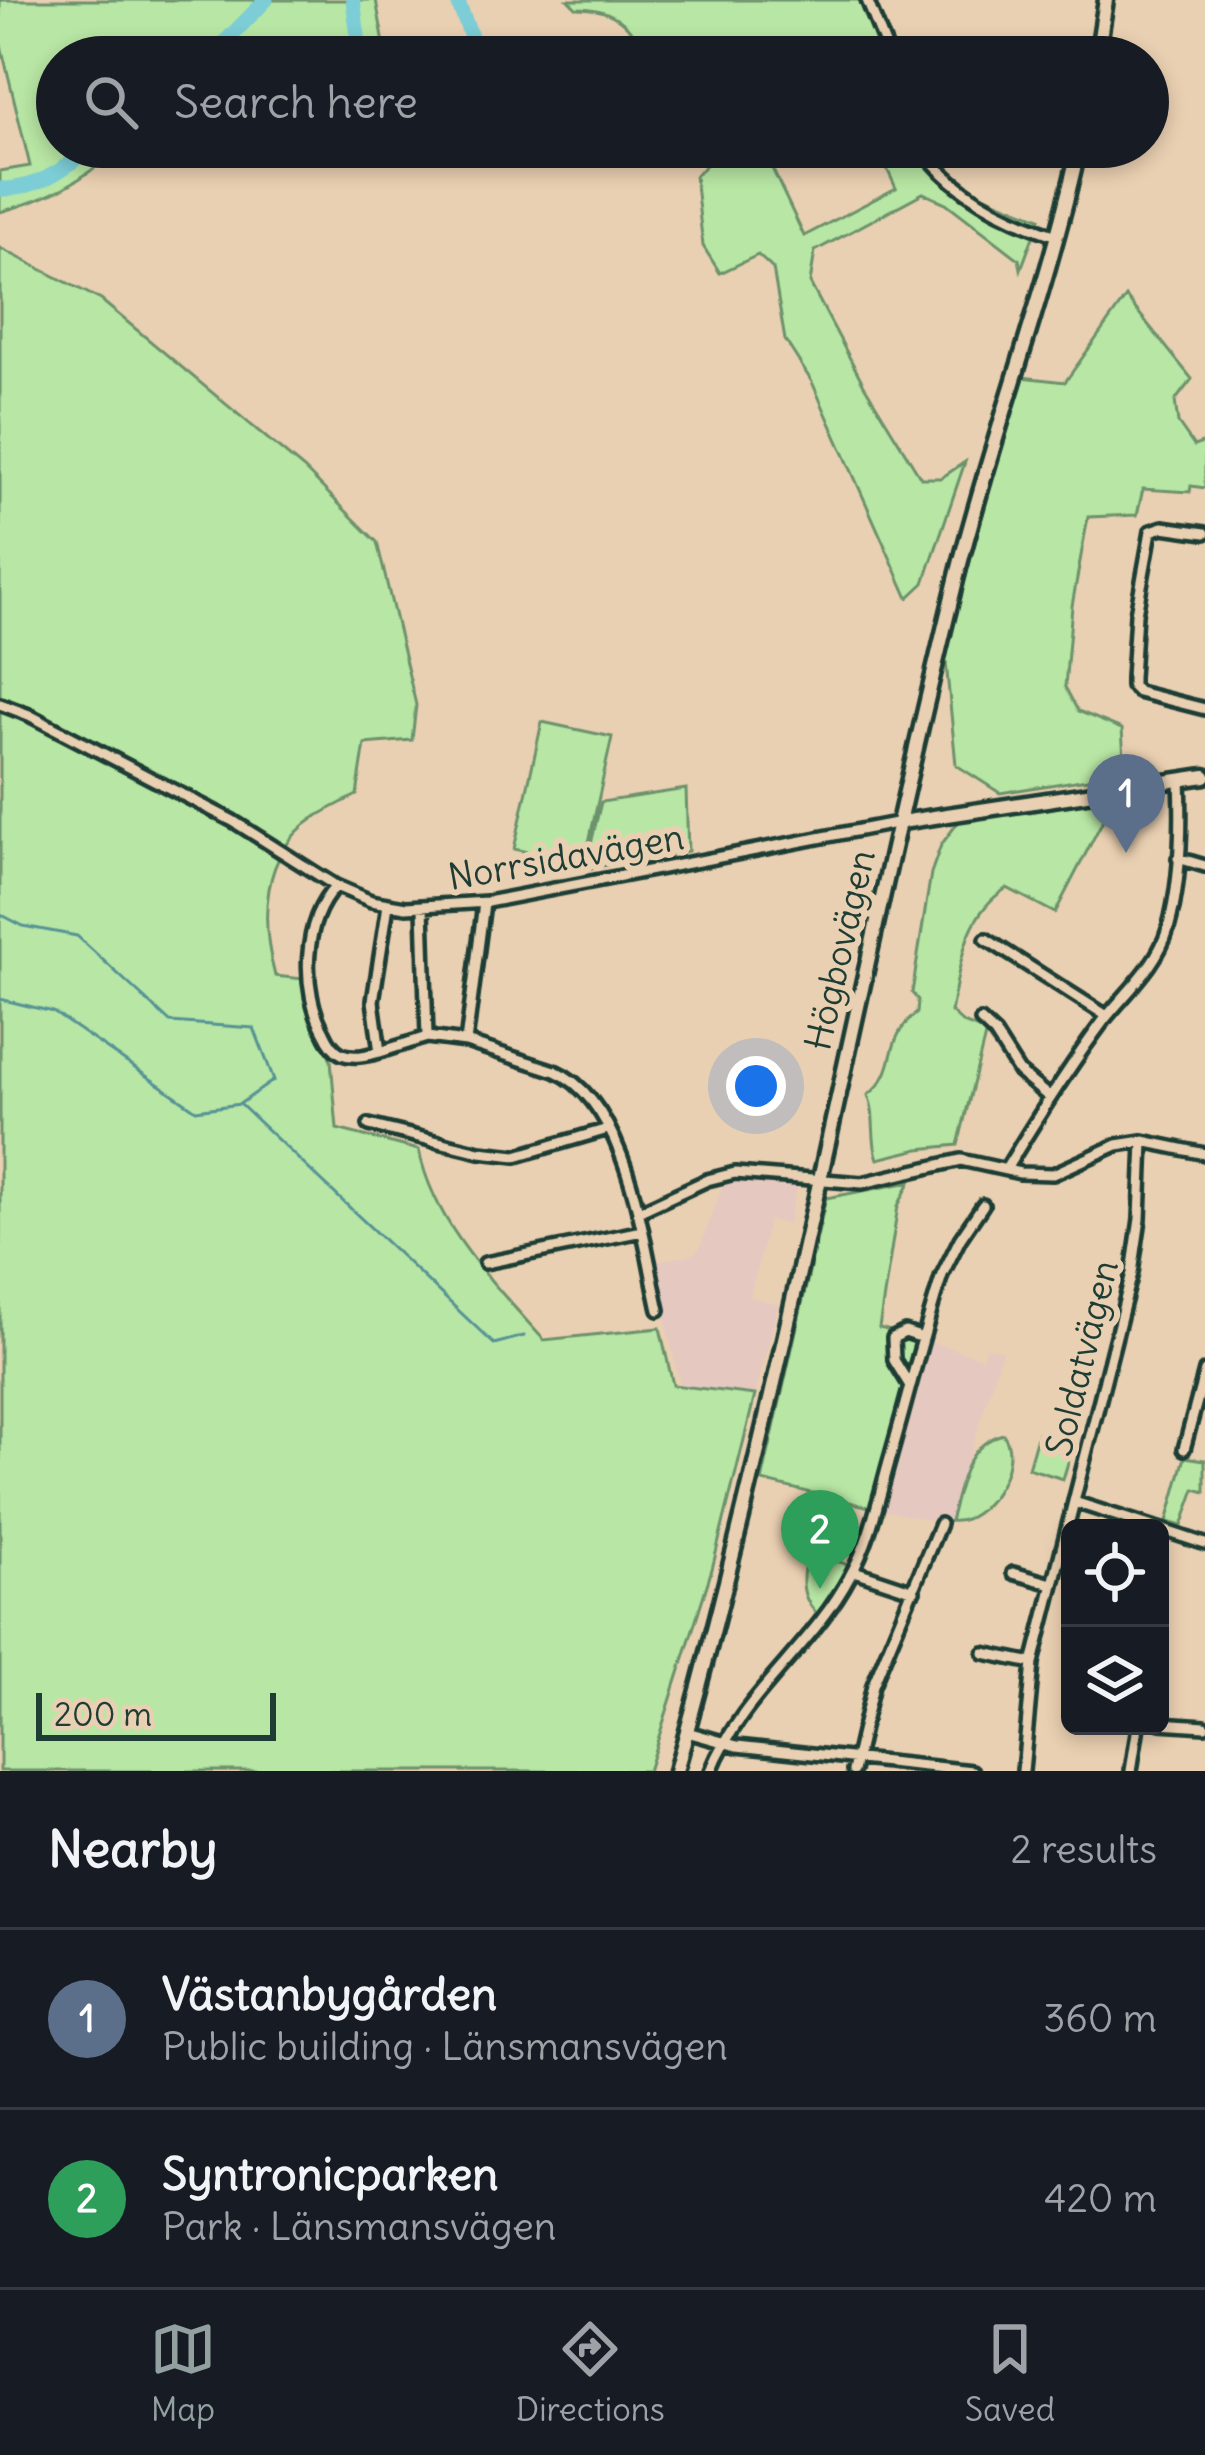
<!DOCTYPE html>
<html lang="en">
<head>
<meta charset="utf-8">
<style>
	body { margin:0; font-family:Delius,sans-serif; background:#20242c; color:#f1f3f6 }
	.controls { position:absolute; right:36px; bottom:36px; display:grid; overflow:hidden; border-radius:18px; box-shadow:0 6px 18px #0003 }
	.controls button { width:108px; height:108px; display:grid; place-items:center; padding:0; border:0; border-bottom:3px solid #363941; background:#171b24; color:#f1f3f6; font:60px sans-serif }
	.scale { position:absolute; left:36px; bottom:30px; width:240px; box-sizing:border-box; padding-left:12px; border:6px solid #1f3d34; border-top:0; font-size:33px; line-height:42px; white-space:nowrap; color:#1f3d34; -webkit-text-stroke:9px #ead0b2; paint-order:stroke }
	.you { position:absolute; left:756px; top:1086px; width:42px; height:42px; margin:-30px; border:9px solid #fff; border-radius:50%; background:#1a73e8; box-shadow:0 0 0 18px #1a73e833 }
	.badge { display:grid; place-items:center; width:78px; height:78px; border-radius:50%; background:#92a19f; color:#fff; font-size:39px; font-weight:700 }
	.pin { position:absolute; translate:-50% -99px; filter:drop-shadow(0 3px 6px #0008) }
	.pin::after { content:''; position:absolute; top:63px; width:42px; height:36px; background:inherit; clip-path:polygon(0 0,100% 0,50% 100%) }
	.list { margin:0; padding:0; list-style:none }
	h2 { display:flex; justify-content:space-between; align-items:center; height:156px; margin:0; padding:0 48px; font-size:51px }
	h2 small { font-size:39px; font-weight:400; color:#9ea1a6 }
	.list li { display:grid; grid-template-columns:78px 1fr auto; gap:36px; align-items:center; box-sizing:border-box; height:180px; padding:0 48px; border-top:3px solid #363941 }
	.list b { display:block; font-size:45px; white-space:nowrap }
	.list p { margin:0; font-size:39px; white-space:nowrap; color:#9ea1a6 }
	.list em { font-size:39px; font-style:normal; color:#9ea1a6 }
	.icon { flex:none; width:66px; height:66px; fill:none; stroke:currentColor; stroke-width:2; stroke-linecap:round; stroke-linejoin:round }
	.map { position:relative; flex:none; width:1205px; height:1771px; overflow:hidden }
	.search { position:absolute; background:#171b24; box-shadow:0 6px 18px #0003; left:36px; right:36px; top:36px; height:132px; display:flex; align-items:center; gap:30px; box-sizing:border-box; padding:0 42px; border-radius:66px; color:#9ea1a6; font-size:45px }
	.sheet { height:516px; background:#171b24 }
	nav { display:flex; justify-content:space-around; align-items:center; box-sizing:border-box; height:168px; border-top:3px solid #363941; background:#171b24; font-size:33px; color:#9ea1a6 }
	nav a { display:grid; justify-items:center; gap:6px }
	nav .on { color:#92a19f }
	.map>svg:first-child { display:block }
	.built { fill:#e5c8c0 }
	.green { fill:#b8e6a4; stroke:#6c926c; stroke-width:3 }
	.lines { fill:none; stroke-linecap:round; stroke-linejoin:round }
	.stream { stroke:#579395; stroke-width:3 }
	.river { stroke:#7ccdd5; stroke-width:15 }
	.street-casing { stroke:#1f3d34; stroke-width:18 }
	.secondary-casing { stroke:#1f3d34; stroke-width:21 }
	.street { stroke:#ead0b2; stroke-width:9 }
	.secondary { stroke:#ead0b2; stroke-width:12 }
	.labels { text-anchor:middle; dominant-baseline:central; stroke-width:12; stroke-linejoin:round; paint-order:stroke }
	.street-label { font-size:36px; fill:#1f3d34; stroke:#ead0b2 }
</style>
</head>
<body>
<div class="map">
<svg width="1205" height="1771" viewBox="0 0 1205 1771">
	<rect width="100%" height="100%" fill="#ead0b2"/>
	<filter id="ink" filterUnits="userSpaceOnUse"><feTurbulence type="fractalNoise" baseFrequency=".00833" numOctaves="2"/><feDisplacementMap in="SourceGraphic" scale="24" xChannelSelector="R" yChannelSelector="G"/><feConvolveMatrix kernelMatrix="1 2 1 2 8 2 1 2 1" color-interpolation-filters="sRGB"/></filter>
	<g filter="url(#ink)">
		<path class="built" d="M744,1179L797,1187L788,1224L769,1220L750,1297L779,1305L755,1395L680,1385L652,1262L691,1255L699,1250L724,1181Z
			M926,1340L982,1358L986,1347L1002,1351L949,1524L882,1510Z"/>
		<path class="green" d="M0,0H376L385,49L398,57H57V147H118C84,182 47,199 0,212V171L30,166L0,41Z
			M568,0H874L898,57H819L808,50L799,57H646C631,24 614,8 576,8Z
			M706,147H769L770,164L804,236L896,188L877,147H929C945,186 1003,203 1040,218L1021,269L1019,259L946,203L923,193L815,251L810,283L864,385L921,478H941L965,462L924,583L908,598L812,382L785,340L773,269L758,255L720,273L703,246L695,176L713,158Z
			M0,248L101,300L304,469L377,542L416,705L412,740L365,744L357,795C343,802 328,809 314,818C261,853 260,920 275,976L304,979V999L331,1060L337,1129L419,1150C434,1225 495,1285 544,1340L660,1328L673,1385L755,1395L712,1569L648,1771H0Z
			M1126,297L1192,379L1175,401L1178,423L1194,446L1205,442V488L1191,486L1190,492L1143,489L1137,515L1088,517L1072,606L1065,687L1078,711L1122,729L1125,773L1000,793L956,765L945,652L1021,377L1065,382Z
			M542,722L612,737L584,865L514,849Z
			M686,789L688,851L585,869L601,802Z
			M1106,799L1102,822L1055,913L1007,888C963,915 960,967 951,1012L963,1023L986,1032L958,1145L919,1149L878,1159C870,1138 877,1117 868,1095C902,1069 880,1042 917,1013L918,1000L912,993L931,873L941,845L959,821Z
			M910,1182L898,1206L879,1328L926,1340L882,1510L762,1481L826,1198Z
			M1038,1433L1074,1443L1063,1479L1028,1468Z
			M1003,1434C1024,1462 985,1526 950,1521C960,1487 964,1445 1003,1434Z
			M1185,1457L1205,1460V1492L1195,1489L1182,1526L1167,1522Z
			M809,1552L852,1566L819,1615C799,1598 800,1575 809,1552Z"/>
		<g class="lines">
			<path class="stream" d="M0,914L23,926L77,936L170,1022L254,1028L274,1080L241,1103
				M0,999L53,1012L196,1110L240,1104L494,1344L524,1336"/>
			<path class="river" d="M353,0L361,57
				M457,0L474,44L472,57
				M205,57L216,51L266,0
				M0,189C35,190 66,169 90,147"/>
			<defs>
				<path id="street" d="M867,0L890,57
					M921,147C952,193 1005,219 1057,236
					M1205,533L1163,527L1151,531L1136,614L1132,678V686L1138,692L1205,709
					M0,704L29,715L233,821L336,886L371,901L406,907L487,902L901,822
					M1178,858L1205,866
					M336,886C302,922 301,990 324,1032C328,1041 333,1050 342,1054C354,1059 368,1055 380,1052
					M484,903L466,1042L555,1071C628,1103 643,1240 659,1310
					M388,905L373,1001L380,1052L427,1037L466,1042
					M423,908L427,1037
					M986,939L1107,1016
					M981,1021L995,1034L1019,1072L1049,1097
					M369,1125L480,1152L516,1156L608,1129
					M1006,1169C1037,1118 1068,1068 1104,1020C1127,991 1157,966 1168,929C1181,883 1182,827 1180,780
					M638,1212L707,1180L735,1173L862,1183L961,1160L1020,1173L1053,1174L1117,1145L1143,1141L1205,1154
					M485,1263L642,1231
					M910,1386L894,1360L893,1338L905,1332L923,1338
					M1184,1449L1205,1371
					M1074,1502L1156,1528
					M1160,1529L1205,1544
					M854,1571L914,1591
					M1013,1573L1052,1584
					M984,1653L1033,1663
					M1160,1723L1205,1726
					M687,1732L737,1746L972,1771
					M711,1771C742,1694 812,1648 850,1576C870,1541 878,1501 889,1462C907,1400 922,1337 942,1275L960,1239L983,1205
					M853,1771L873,1685L940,1524
					M1023,1771L1033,1663L1132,1273L1140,1219L1143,1141
					M1131,1771L1138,1726"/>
				<path id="secondary" d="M1097,57L1106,0
					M901,822L1205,776
					M676,1771C786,1377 859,973 957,576C993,432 1047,292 1079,147"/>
			</defs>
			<use href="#street" class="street-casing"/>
			<use href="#secondary" class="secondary-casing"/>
			<use href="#street" class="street"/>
			<use href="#secondary" class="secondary"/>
		</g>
	</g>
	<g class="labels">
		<g class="street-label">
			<text transform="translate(566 857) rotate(-10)">Norrsidavägen</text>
			<text transform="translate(840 950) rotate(-77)">Högbovägen</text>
			<text transform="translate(1082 1358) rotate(-76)">Soldatvägen</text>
		</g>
	</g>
</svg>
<div class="controls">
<button><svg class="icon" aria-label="locate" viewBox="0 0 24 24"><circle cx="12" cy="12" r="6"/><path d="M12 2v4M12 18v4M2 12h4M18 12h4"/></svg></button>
<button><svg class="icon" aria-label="layers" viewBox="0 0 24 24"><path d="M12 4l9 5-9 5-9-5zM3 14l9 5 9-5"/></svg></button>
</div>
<div class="scale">200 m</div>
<div class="you"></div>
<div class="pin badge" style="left:1126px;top:853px;background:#5c6f8a">1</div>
<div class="pin badge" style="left:820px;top:1589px;background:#2e9e5b">2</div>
<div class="search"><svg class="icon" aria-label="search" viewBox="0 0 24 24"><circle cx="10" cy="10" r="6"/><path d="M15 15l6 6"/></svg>Search here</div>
</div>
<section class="sheet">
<h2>Nearby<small>2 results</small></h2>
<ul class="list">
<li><span class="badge" style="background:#5c6f8a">1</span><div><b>Västanbygården</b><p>Public building · Länsmansvägen</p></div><em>360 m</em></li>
<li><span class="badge" style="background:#2e9e5b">2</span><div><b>Syntronicparken</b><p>Park · Länsmansvägen</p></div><em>420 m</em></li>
</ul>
</section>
<nav>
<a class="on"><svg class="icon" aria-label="map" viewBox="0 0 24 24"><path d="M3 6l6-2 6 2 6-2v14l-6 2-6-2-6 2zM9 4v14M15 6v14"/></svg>Map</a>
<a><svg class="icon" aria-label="directions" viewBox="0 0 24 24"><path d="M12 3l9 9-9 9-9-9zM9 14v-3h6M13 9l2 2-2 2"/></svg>Directions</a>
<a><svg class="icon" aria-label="saved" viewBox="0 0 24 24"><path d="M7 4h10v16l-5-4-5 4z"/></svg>Saved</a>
</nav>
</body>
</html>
